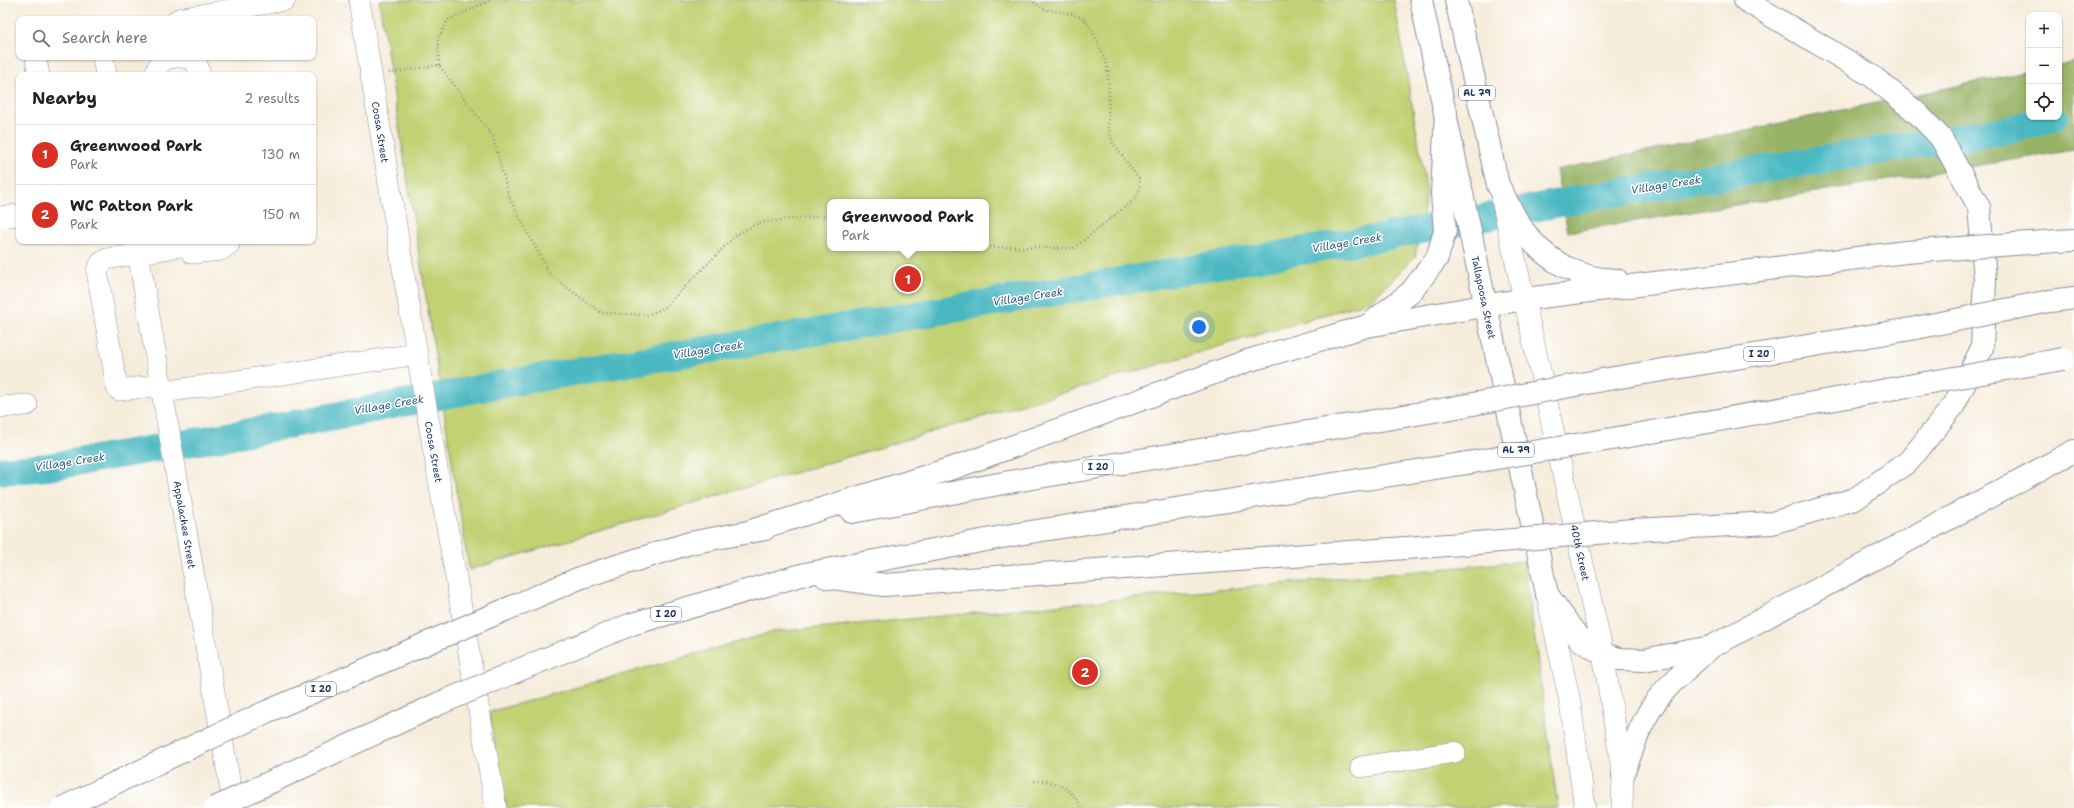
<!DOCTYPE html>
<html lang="en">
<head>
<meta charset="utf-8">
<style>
	body { margin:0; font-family:"Shantell Sans",sans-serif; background:#f2f2f2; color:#222 }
	.controls { position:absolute; right:12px; top:12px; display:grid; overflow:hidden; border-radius:8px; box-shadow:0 1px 3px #0004 }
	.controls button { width:36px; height:36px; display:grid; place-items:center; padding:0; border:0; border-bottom:1px solid #e0e0e0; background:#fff; color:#222; font:20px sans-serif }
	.you { position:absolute; left:1199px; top:327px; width:14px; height:14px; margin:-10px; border:3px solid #fff; border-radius:50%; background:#1a73e8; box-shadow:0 0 0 6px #1a73e833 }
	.badge { display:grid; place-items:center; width:26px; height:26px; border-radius:50%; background:#d93025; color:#fff; font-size:13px; font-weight:700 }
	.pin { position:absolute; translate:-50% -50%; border:2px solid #fff; box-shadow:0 1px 4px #0006 }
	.popup { position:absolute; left:827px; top:199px; width:162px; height:52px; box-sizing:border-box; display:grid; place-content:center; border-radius:8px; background:#fff; filter:drop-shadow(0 1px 3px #0005); font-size:13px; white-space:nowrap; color:#767676 }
	.popup b { font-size:15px; color:#222 }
	.popup::after { content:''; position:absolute; left:50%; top:100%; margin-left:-8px; border:8px solid transparent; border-top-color:#fff }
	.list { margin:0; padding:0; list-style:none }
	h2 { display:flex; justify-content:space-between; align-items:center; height:52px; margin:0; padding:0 16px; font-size:17px }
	h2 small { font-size:13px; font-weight:400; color:#767676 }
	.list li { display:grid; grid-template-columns:26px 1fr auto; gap:12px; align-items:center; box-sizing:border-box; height:60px; padding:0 16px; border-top:1px solid #e0e0e0 }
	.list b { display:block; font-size:15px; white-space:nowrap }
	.list p { margin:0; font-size:13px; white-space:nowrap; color:#767676 }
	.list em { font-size:13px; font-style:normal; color:#767676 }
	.icon { flex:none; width:22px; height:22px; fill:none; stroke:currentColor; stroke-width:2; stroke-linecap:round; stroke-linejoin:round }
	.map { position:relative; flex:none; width:2074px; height:808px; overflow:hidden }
	.search { position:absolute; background:#fff; box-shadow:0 1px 3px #0004; left:16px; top:16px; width:300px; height:44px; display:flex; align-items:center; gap:10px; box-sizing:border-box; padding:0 14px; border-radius:8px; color:#767676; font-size:15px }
	.panel { position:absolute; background:#fff; box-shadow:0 1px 3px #0004; left:16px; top:72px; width:300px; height:172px; border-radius:8px }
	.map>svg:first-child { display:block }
	.green { fill:#c1d173; stroke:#6e8068; fill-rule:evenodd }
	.forest { fill:#98b365; stroke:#5a7162 }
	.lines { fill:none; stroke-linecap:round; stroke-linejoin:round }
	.river { stroke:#4ab8c1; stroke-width:28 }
	.minor-casing { stroke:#888e9c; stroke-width:22 }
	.major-casing { stroke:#888e9c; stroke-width:24 }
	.highway-casing { stroke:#888e9c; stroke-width:24 }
	.path { stroke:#888e9c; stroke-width:2.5; stroke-dasharray:1 3; stroke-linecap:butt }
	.minor { stroke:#fff; stroke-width:21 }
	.major { stroke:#fff; stroke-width:22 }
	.highway { stroke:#fff; stroke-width:22 }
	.highway-bridge-casing { stroke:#888e9c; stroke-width:24; stroke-linecap:butt }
	.highway-bridge { stroke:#fff; stroke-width:22 }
	.labels { text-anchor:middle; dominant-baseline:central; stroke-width:3; stroke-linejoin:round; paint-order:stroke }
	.shield { fill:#fff; stroke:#5f6d8e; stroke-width:1 }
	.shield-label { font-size:9px; font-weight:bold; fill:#1b2f5e }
	.street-label { font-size:10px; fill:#1b2f5e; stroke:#fff }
	.water-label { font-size:11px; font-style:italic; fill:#2b5f81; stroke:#fff }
</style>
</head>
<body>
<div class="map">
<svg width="2074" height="808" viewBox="0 0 2074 808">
	<rect width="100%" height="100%" fill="#fff"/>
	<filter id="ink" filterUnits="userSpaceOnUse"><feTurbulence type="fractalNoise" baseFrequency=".025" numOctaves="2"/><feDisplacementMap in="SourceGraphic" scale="8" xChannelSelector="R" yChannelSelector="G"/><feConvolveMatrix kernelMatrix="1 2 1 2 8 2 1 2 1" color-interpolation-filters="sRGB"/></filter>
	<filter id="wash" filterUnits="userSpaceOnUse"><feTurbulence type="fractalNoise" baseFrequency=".012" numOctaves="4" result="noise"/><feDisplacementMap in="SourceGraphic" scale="16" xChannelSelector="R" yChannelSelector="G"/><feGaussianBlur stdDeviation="0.9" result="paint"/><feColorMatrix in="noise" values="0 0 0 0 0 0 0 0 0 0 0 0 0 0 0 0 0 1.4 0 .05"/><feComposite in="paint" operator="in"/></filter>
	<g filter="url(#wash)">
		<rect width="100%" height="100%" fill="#f6ecda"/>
		<path class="green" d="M379,0H1394L1427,192L1415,257L1371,301L469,570ZM830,202H986V248H830Z
			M1524,561L1558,808H506L489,712L773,632Z"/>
		<path class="forest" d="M2074,61V150L1568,232L1556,170L2029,71V117H2059V65Z"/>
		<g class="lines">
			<path class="river" d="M0,471L48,467L245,433L508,383L1379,238L1590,197L2012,129L2054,117"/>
		</g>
	</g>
	<g filter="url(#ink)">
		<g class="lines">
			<defs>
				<g id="minor">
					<path id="s1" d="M359,0L417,354L496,808"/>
					<path d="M178,19L285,0"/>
					<path d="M38,57L36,60L39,75"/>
					<path d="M103,57L106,75"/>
					<path d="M155,75C156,72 158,66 160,63C168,55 189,55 196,63C198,66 199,71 200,75"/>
					<path id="s2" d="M1502,200L1603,654L1623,775L1622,808"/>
					<path d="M0,217L19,215"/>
					<path id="s3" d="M136,241L234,808"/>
					<path d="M186,241L192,253L221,250L229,244V241"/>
					<path d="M162,385L119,390L117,388L97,271L101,263L107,259L187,245"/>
					<path d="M163,392L417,354"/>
					<path d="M0,407L27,405"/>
					<path d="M1547,595L1570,702L1585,808"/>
					<path d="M1361,767L1455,752"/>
				</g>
				<g id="major">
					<path id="s4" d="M1421,0L1547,594"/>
					<path d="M1456,0L1498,185"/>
				</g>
				<path id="highway" d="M1498,185C1507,200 1514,218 1524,231C1545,261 1581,280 1617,280
					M2057,241L2074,240
					M2050,301L2074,298
					M1370,324L1411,292L1437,258L1445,231L1442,194L1446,112
					M1608,379L1911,329
					M1618,438L1908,386
					M852,512L1009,482L1446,409
					M1633,530L1772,523L1855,499L1909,461L1954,405L1982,348L1985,279L1979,207L1941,138L1917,113L1872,76L1745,0
					M751,531L959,466L1247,361L1367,326L1525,299L1906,252
					M582,577L690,543L765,529
					M826,577L884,585L1476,543
					M1547,594L1580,640L1603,654L1619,659L1644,660L1711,647
					M531,665L632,624L805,574L1018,534L1467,463
					M1623,775C1631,752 1639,727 1652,707C1666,685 1692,665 1711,647L2074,451"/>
			</defs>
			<use href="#minor" class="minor-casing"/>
			<use href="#major" class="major-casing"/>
			<use href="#highway" class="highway-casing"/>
			<path class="path" d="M439,65L438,39L448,20L491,0
				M389,73L439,65L493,137L509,197L550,275L602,313L647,315L664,308L736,235L758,223L798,218L830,216
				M986,247L1074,248L1135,199L1139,192L1140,180L1113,143L1108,127L1109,90L1107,65L1096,38L1085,19L1073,14L1043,9L1031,0
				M1034,781C1057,780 1071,788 1082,808"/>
			<use href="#minor" class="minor"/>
			<use href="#major" class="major"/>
			<use href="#highway" class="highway"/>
			<defs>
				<path id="highway-bridge" d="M1906,252L2057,241
					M1911,329L2050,301
					M1908,386L2063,359
					M1446,409L1608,379
					M1467,463L1618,438
					M1476,543L1633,530
					M62,808L266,712L582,577
					M215,808L438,704L531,665"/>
			</defs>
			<use href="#highway-bridge" class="highway-bridge-casing"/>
			<use href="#highway-bridge" class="highway-bridge"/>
		</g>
	</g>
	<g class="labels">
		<g class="shield">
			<rect x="1459" y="86" width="36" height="14" rx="3"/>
			<rect x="1744" y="347" width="30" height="14" rx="3"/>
			<rect x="1498" y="443" width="36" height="14" rx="3"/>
			<rect x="1083" y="460" width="30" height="14" rx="3"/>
			<rect x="651" y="607" width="30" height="14" rx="3"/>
			<rect x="306" y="682" width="30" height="14" rx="3"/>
		</g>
		<g class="shield-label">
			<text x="1477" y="93">AL 79</text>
			<text x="1759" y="354">I 20</text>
			<text x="1516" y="450">AL 79</text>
			<text x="1098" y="467">I 20</text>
			<text x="666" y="614">I 20</text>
			<text x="321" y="689">I 20</text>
		</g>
		<g class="street-label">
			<text stroke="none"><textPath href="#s1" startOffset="134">Coosa Street</textPath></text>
			<text stroke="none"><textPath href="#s4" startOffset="304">Tallapoosa Street</textPath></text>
			<text stroke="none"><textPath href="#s1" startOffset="458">Coosa Street</textPath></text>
			<text stroke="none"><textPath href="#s3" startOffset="288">Appalachee Street</textPath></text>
			<text stroke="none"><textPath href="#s2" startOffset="361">40th Street</textPath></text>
		</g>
		<g class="water-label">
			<text transform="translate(1666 185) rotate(-9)">Village Creek</text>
			<text transform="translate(1347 243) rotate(-10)">Village Creek</text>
			<text transform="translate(1028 297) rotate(-9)">Village Creek</text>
			<text transform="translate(708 350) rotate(-9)">Village Creek</text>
			<text transform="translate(389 405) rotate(-10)">Village Creek</text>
			<text transform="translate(70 462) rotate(-9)">Village Creek</text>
		</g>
	</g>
</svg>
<div class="controls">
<button>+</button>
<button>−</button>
<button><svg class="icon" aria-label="locate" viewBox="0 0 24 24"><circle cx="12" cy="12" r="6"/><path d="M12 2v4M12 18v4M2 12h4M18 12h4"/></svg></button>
</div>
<div class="you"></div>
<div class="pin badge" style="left:908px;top:279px">1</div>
<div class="popup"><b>Greenwood Park</b>Park</div>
<div class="pin badge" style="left:1085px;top:672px">2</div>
<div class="search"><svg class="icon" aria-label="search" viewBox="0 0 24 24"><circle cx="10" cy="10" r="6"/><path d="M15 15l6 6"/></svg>Search here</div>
<section class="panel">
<h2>Nearby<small>2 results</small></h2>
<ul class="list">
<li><span class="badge">1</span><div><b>Greenwood Park</b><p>Park</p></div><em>130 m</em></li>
<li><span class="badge">2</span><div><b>WC Patton Park</b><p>Park</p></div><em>150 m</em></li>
</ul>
</section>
</div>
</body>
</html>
